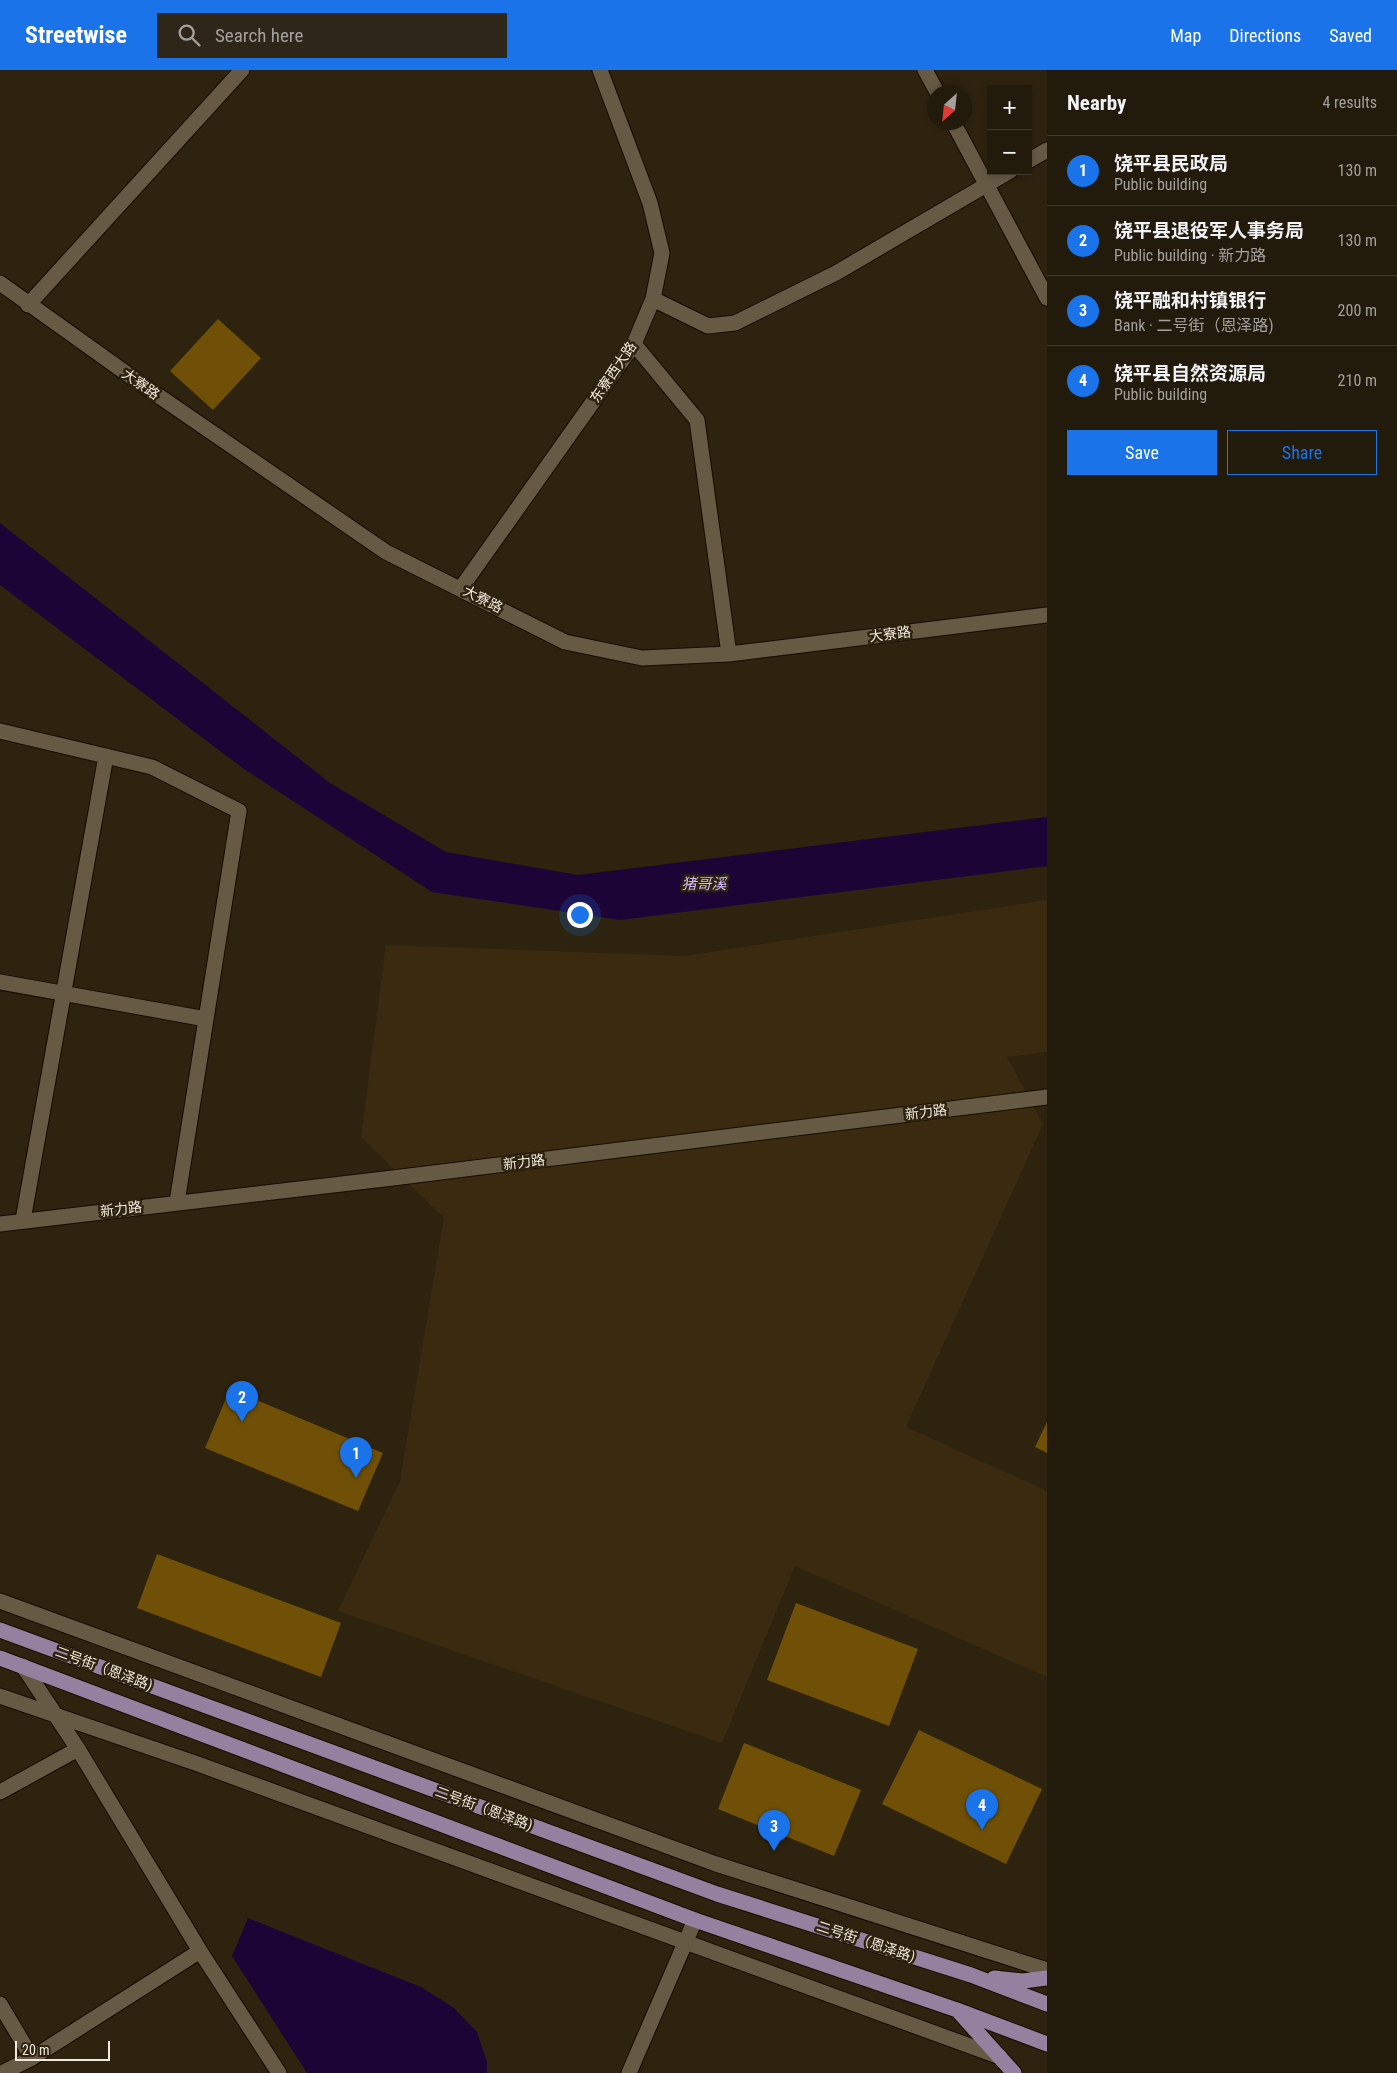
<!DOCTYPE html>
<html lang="en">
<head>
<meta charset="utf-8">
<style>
	body { margin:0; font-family:"Roboto Condensed","Noto Sans SC",sans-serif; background:#2e2719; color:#f1f3f6 }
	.controls { position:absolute; right:15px; top:15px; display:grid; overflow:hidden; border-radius:0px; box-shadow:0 2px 8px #0003 }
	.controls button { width:45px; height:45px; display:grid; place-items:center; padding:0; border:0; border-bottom:1px solid #3f382c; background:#221a0b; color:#f1f3f6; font:25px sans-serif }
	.compass { position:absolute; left:927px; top:15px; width:45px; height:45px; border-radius:50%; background:#221a0b; box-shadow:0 2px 8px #0003; rotate:207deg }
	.scale { position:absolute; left:15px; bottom:12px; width:95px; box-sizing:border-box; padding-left:5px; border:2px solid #f0e9dd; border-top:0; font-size:14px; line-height:18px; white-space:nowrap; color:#f0e9dd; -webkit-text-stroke:4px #2e230f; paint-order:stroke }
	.you { position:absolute; left:579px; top:844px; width:18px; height:18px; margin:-12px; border:4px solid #fff; border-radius:50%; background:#1a73e8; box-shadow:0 0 0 8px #1a73e833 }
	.badge { display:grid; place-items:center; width:32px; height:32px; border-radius:50%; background:#1a73e8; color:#fff; font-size:16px; font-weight:700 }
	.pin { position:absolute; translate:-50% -41px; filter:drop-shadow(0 1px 2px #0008) }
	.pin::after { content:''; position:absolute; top:26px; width:18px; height:15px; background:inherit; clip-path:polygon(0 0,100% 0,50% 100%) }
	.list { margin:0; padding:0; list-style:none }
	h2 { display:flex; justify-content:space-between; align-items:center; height:65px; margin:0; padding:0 20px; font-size:21px }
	h2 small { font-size:16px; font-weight:400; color:#a2a19d }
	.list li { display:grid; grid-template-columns:32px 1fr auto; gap:15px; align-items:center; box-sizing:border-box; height:70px; padding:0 20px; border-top:1px solid #3f382c }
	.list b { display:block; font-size:19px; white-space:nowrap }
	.list p { margin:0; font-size:16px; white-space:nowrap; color:#a2a19d }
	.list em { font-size:16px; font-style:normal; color:#a2a19d }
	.actions { display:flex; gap:10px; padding:15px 20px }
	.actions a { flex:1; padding:11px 0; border:1px solid #1a73e8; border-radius:0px; text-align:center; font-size:18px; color:#1a73e8 }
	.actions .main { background:#1a73e8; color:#fff }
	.icon { flex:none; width:28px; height:28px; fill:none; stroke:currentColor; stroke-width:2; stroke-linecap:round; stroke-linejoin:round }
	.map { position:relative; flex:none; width:1047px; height:2003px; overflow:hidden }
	header { display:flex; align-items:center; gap:30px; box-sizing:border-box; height:70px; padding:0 25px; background:#1a73e8; color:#fff }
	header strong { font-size:24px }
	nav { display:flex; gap:28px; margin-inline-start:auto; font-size:18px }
	.search { width:350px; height:45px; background:#2e2719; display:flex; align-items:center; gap:12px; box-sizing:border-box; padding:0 18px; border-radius:0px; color:#a2a19d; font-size:19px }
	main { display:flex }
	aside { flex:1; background:#221a0b }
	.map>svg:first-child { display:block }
	.built { fill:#3a2b10 }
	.water { fill:#1c0437 }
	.building { fill:#6f5006 }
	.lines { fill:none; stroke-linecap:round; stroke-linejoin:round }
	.minor-casing { stroke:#160c00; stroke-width:17 }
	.major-casing { stroke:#160c00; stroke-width:17 }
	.minor { stroke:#675a45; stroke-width:15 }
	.major { stroke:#93819f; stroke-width:15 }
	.labels { text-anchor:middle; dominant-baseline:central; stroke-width:5; stroke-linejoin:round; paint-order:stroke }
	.street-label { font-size:14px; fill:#f0e9dd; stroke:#2e230f }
	.water-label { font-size:15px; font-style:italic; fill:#d0bafe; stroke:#2e230f }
</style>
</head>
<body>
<header>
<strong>Streetwise</strong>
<div class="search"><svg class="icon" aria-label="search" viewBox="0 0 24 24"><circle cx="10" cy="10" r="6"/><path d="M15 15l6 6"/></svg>Search here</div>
<nav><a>Map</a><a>Directions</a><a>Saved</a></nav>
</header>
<main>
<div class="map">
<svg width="1047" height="2003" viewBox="0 0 1047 2003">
	<rect width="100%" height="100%" fill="#2e230f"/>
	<path class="built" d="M1047,830V982L1007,987L1043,1054L906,1357L1047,1421V1607L795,1496L722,1673L338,1541L400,1411L444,1148L361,1067L386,875L685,886Z"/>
	<path class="water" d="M0,453L330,713L446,782L578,805L1047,747V796L620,850L432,822L244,699L0,515Z
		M248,1848L421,1917L454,1938L477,1962L487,1992V2003H307L232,1886Z"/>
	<path class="building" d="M218,249L261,288L213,340L170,301Z
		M230,1319L383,1383L358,1441L205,1378Z
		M1047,1352V1383L1035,1377Z
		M157,1484L341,1553L321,1607L137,1538Z
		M796,1533L918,1579L889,1656L767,1610Z
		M919,1660L1042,1719L1006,1794L882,1734Z
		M744,1673L861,1720L834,1786L718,1739Z"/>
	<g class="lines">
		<defs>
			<path id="minor" d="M925,0L937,22
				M953,52L1047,228
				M1028,91L1047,80
				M0,213L137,311L386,482L565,572L642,588L729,584L1047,545
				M653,229L708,256L735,253L836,203L1010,101
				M28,235L242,0
				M634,274L697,350L729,584
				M461,518L634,274L653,229L662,183L650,133L600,0
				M0,661L152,697L239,741L177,1132
				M0,912L206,949
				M23,1150L106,686
				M0,1154L393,1108L1047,1027
				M0,1531L716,1794L1047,1900
				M23,1596L78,1679L200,1881L279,2003
				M0,1626L198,1694L1000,1987
				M0,1722L78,1679
				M0,1934L32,1988
				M2,2003L32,1988L200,1881
				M629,2003L695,1850"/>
			<path id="major" d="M0,1560L717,1824L971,1905L1047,1934
				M0,1588L695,1850L957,1940L1047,1974
				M994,1908L1023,1911L1047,1908
				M960,1943L1014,2003"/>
		</defs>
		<use href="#minor" class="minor-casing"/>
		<use href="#major" class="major-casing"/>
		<use href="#minor" class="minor"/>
		<use href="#major" class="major"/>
	</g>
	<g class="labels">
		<g class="street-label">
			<text transform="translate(613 302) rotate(-56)">东寮西大路</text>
			<text transform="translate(141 314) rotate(35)">大寮路</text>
			<text transform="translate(483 529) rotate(27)">大寮路</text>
			<text transform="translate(890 564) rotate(-7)">大寮路</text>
			<text transform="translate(926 1042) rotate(-7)">新力路</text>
			<text transform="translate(524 1092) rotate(-7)">新力路</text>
			<text transform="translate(121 1139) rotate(-7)">新力路</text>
			<text transform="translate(104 1598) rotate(20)">二号街（恩泽路)</text>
			<text transform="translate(484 1738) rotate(20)">二号街（恩泽路)</text>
			<text transform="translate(866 1871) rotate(18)">二号街（恩泽路)</text>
		</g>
		<g class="water-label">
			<text x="704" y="814">猪哥溪</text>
		</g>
	</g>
</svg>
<div class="controls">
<button>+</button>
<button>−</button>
</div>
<svg class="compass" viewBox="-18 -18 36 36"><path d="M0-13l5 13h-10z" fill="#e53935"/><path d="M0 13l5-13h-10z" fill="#a2a19d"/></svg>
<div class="scale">20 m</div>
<div class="you"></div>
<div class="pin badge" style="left:356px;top:1408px">1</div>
<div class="pin badge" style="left:242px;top:1352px">2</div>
<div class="pin badge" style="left:774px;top:1781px">3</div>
<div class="pin badge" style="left:982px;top:1760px">4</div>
</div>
<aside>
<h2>Nearby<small>4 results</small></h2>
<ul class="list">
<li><span class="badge">1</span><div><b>饶平县民政局</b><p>Public building</p></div><em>130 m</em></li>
<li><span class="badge">2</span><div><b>饶平县退役军人事务局</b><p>Public building · 新力路</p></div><em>130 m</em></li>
<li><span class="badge">3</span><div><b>饶平融和村镇银行</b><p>Bank · 二号街（恩泽路)</p></div><em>200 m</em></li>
<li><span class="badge">4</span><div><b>饶平县自然资源局</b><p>Public building</p></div><em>210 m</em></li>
</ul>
<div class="actions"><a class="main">Save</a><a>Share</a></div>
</aside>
</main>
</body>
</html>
